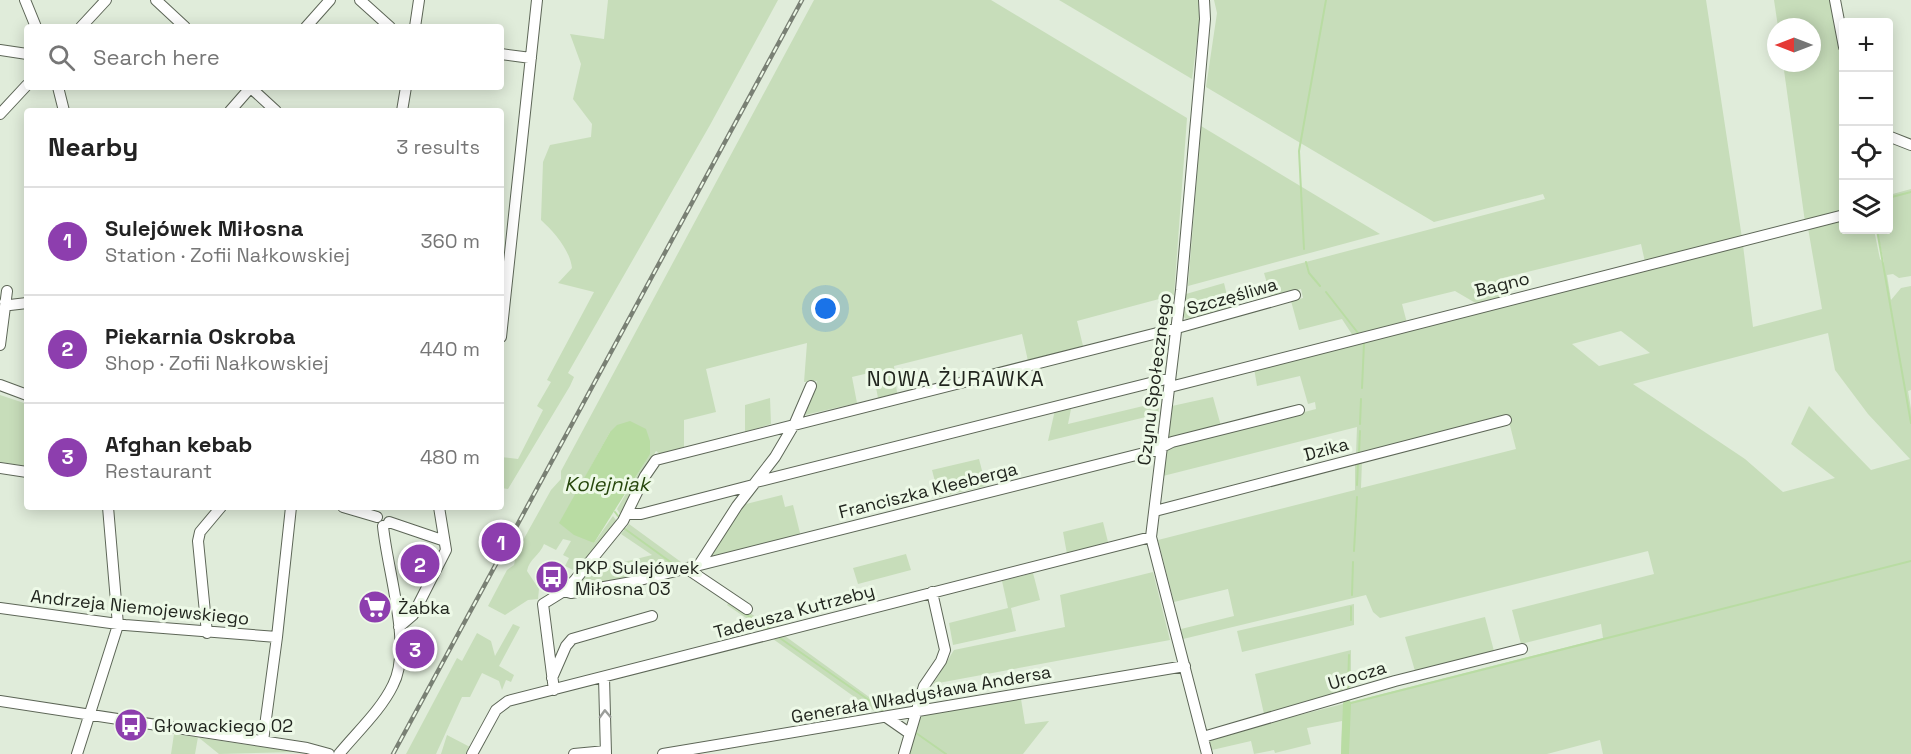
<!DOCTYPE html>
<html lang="en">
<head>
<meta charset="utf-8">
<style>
	body { margin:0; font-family:"Space Grotesk",sans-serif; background:#f6f6f6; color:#222 }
	.controls { position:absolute; right:18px; top:18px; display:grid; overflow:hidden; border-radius:6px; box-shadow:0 3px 15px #0003 }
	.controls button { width:54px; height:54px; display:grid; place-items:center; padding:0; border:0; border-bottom:2px solid #e0e0e0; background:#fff; color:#222; font:30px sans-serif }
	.compass { position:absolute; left:1767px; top:18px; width:54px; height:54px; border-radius:50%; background:#fff; box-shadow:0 3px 15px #0003; rotate:270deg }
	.you { position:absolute; left:826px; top:309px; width:21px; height:21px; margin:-15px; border:4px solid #fff; border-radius:50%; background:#1a73e8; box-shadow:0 0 0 9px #1a73e833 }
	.badge { display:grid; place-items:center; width:39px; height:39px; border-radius:50%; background:#8d3eae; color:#fff; font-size:20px; font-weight:700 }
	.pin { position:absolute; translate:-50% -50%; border:3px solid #fff; box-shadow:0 2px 6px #0006 }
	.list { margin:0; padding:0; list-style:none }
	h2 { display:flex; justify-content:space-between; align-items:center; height:78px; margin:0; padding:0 24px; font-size:26px }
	h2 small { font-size:20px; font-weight:400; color:#767676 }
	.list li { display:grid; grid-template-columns:39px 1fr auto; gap:18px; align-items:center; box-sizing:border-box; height:108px; padding:0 24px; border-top:2px solid #e0e0e0 }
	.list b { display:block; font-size:22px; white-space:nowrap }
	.list p { margin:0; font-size:20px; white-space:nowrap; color:#767676 }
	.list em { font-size:20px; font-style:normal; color:#767676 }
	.icon { flex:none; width:33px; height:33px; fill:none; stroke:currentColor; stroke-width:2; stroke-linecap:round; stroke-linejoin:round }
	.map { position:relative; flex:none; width:1911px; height:754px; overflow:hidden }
	.search { position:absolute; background:#fff; box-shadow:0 3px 15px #0003; left:24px; top:24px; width:480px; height:66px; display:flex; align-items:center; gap:15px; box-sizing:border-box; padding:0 21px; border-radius:6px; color:#767676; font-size:22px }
	.panel { position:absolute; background:#fff; box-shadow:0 3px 15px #0003; left:24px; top:108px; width:480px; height:402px; border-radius:6px }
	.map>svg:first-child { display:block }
	.green { fill:#c7ddba; fill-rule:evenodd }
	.water { fill:#b9dca3 }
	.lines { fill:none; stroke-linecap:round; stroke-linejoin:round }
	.stream { stroke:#b9dca3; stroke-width:2 }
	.canal { stroke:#b9dca3; stroke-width:8 }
	.minor-casing { stroke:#5d6657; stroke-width:12 }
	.minor { stroke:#fff; stroke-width:10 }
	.rail-casing { stroke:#798074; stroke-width:4.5 }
	.rail { stroke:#edf9e7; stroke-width:2; stroke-dasharray:7; stroke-linecap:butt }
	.oneway { stroke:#9b9d9a }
	.labels { text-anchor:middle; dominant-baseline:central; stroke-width:6; stroke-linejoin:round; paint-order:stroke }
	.street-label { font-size:18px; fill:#21251e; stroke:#edf9e7 }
	.poi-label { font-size:18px; fill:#21251e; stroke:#edf9e7; text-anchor:start }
	.water-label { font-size:20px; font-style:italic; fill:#27470d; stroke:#edf9e7 }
	.quarter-label { font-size:21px; letter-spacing:1.5px; fill:#21251e; stroke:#edf9e7 }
</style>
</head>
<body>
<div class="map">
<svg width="1911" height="754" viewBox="0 0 1911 754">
	<rect width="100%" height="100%" fill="#e0ecda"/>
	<path class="green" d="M608,0H778L710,125L568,373L574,377L570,386L508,489L501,488V457L518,459L543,410L537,406L551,382L547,380L594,292L558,283L572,268C570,250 554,232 541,220L543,162L550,145L591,137L592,124L573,99L581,64L570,34L604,39Z
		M814,0H991L1187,118L1174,295L1077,321L1083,346L1028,361L1022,334L894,366L897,393L878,398L873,372L852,377L857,403L805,415L817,381L804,382L807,343L706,369L716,412L684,420V447L660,454L656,451L620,514L617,509L649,454L610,432L560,523L594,543L613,516L618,523L586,559L573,570L565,566L569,558L563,555L571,541L563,539L556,550L544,544C540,555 529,559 527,571L539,589L538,599L528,600L505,615L488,606L507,570L514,565L517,551L551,490L561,479V471Z
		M1059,0H1199L1201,10L1192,79Z
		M1214,0H1706L1742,238L1645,262L1641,244L1499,279L1504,299L1479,305L1455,291L1402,304L1407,323L1353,336L1342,319L1299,330L1291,301L1303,298L1301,289L1271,297L1264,273L1545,199L1543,194L1434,222L1206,87L1217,13Z
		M1774,0H1833L1843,61V213L1805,222L1783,63H1812V27H1778Z
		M1201,126L1380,234L1188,286Z
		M1911,189V276L1899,278L1893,274L1887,275L1891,300L1901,288L1911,286V390L1908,391L1911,409V754H1603L1600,740L1547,754H1341L1342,721L1307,728L1311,744L1275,753L1274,750L1254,754L1251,741L1212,750L1209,738L1603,638L1601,624L1521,644L1512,610L1654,574L1648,551L1380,618L1373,612L1366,595L1183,639L1181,629L1234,616L1228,589L1174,602L1158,540L1355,490V462L1362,461L1361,488L1516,449L1507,414L1356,454L1357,427L1163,476L1167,448L1316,409L1315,402L1308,404L1300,376L1257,386L1254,368L1743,245L1753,327L1822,309L1808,228L1843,219L1844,230H1874L1880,259L1884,263L1877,230H1888L1889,195ZM1621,331L1650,353L1599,366L1572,344ZM1828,333L1835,370L1868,414L1910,459L1871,470L1809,406L1791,444L1835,478L1783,492L1745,459L1633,384Z
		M1224,283L1230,308L1186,319L1183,316L1186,294Z
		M0,395L27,404V466L0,462Z
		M1213,397L1221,426L1168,439L1172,406Z
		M770,398L771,424L745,432V405Z
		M1160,402L1158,414L1048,441L1055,410L1072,404L1068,424Z
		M979,459L986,486L939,497L932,470Z
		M782,495L785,507L793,505L801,537L726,556H710L742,505Z
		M1103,522L1108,542L1067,554L1063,532Z
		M629,524L681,562C657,578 610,584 581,587L580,573L652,555L621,534Z
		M906,554L911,570L858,584L853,568Z
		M1153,572L1170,640L933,684L954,650L1065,627L1060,595Z
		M1033,573L1040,600L1011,608L1016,631L953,645L949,623L1008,608L1002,581Z
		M731,600L772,628L765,631L727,605Z
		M1354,604V625L1242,652L1237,631Z
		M1485,617L1494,651L1415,671L1405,637Z
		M513,624L520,627L499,666L514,675L511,682L506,680L502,690L499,681L482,673L470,697H462L436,754H406L457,658L462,661L477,633L491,641L495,656Z
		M785,636L887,710L877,713L773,639Z
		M1351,650V687L1345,689L1344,694L1264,714L1255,674Z
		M1021,699L1025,724L1049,721L1023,754H909L918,716Z
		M174,734L297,752L219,754L198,737L195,754H171Z
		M447,735L470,747L466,754H441Z"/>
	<path class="water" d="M630,421L646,429L650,441V454L594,543L574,535L559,523L610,432L617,425Z"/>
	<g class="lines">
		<path class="stream" d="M1888,198L1911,192
			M1877,230L1911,423
			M1304,249L1299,151L1326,0
			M1306,262L1309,273L1320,286
			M1326,292L1358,333
			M1362,388L1364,343
			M1360,424L1361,399
			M1359,453L1360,431
			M1357,485L1358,462
			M615,512L618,516
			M625,529L676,566
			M1354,551L1357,497
			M1352,595L1353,562
			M738,609L768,629
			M1351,620V607
			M777,636L883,710
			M1348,690L1349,655
			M1347,701V704L1911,561
			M916,733L946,754"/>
		<path class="canal" d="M1345,754L1347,704"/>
		<defs>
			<path id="minor" d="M25,0L36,27
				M156,0L185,27
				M360,0L390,27
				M1204,0L1205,19L1181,290L1151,537L1207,754
				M1835,0L1844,47
				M81,27L106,0
				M306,27L330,0
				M415,27L419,0
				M0,50L27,54
				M501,54L531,58
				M58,87L64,111
				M250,87L276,111
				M230,111L251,87
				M402,111L406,87
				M0,114L27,85
				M1888,136L1911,145
				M5,302L10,305L27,303
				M501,337L537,0
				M0,345L7,291
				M0,385L27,395
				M1170,387L1844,215
				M0,468L27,472
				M756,482L1170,378
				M343,507L377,517
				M1155,511L1506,420
				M628,514H641L753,485
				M389,522L442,540
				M699,565L737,506L775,457L795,423L811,386
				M686,568L747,609
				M564,591L571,593L632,582L1156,450L1172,442L1299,410
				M0,608L125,625L277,637
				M399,627L413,615L446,550L439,507
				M207,633L198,541L200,532L221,507
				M604,677L606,754
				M552,678L566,646L572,639L652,616
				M554,690L543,604L564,591L575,580L623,521L645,476L656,460L1177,328L1295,295
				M0,701L307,748L329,754
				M886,717L909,733
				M1203,737L1395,681L1522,649
				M263,741L277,637L291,507
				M77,754L118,625L108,507
				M339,754C357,732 381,710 393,685C413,647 387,570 383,526
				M472,754L496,710L508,701L1151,537
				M574,754L606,751
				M663,754L1185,666
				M904,754L924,686L941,661L945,650L932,592"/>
		</defs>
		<use href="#minor" class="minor-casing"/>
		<use href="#minor" class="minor"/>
		<defs>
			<path id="rail" d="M393,754L802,0"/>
		</defs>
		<use href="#rail" class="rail-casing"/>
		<use href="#rail" class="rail"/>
	</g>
	<defs><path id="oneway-chevron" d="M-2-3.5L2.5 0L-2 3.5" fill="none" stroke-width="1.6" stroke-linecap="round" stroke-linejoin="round" transform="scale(1.5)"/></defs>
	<use class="oneway" href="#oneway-chevron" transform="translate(605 714) rotate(-92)"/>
	<defs>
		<symbol id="bus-disc" viewBox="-11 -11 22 22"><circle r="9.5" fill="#8d3eae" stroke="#edf9e7"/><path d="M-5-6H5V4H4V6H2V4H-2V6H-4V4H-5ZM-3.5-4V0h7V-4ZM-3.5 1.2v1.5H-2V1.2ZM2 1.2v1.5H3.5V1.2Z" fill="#fff"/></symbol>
		<symbol id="supermarket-disc" viewBox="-11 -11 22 22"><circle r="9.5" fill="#8d3eae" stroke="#edf9e7"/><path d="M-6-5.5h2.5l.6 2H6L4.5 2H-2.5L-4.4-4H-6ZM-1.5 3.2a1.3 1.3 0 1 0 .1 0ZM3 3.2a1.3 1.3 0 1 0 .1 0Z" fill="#fff"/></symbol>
	</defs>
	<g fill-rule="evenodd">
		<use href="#bus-disc" x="533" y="558" width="38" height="38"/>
		<use href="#supermarket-disc" x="356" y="588" width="38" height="38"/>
		<use href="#bus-disc" x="112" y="706" width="38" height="38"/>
	</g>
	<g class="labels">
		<g class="street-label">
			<text transform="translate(1502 284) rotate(-14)">Bagno</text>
			<text transform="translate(1232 296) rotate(-16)">Szczęśliwa</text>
			<text transform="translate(1154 379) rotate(-83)">Czynu Społecznego</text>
			<text transform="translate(1326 449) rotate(-15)">Dzika</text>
			<text transform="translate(928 490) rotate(-14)">Franciszka Kleeberga</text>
			<text transform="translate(140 607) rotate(6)">Andrzeja Niemojewskiego</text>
			<text transform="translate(794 611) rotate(-15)">Tadeusza Kutrzeby</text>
			<text transform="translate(1357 675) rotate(-17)">Urocza</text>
			<text transform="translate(921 694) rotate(-10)">Generała Władysława Andersa</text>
		</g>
		<g class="poi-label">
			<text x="575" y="567">PKP Sulejówek<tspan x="575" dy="21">Miłosna 03</tspan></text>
			<text x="398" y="607">Żabka</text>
			<text x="154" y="725">Głowackiego 02</text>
		</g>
		<g class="water-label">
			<text x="607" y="484">Kolejniak</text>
		</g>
		<g class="quarter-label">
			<text x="956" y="378">NOWA ŻURAWKA</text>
		</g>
	</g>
</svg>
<div class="controls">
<button>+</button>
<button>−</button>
<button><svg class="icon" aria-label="locate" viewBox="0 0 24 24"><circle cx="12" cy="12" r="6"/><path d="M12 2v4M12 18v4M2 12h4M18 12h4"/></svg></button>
<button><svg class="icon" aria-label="layers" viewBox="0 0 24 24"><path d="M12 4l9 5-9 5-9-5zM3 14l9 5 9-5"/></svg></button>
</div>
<svg class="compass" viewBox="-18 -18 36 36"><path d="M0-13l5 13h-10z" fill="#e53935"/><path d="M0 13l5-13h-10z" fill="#767676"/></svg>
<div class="you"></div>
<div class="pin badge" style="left:501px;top:542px">1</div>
<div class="pin badge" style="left:420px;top:564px">2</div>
<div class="pin badge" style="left:415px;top:649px">3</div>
<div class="search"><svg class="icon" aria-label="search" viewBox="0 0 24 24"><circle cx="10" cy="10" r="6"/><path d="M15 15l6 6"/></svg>Search here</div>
<section class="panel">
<h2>Nearby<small>3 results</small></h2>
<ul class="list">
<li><span class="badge">1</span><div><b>Sulejówek Miłosna</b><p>Station · Zofii Nałkowskiej</p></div><em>360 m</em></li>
<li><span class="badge">2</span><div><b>Piekarnia Oskroba</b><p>Shop · Zofii Nałkowskiej</p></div><em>440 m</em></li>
<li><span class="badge">3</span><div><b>Afghan kebab</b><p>Restaurant</p></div><em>480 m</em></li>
</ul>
</section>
</div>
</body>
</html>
